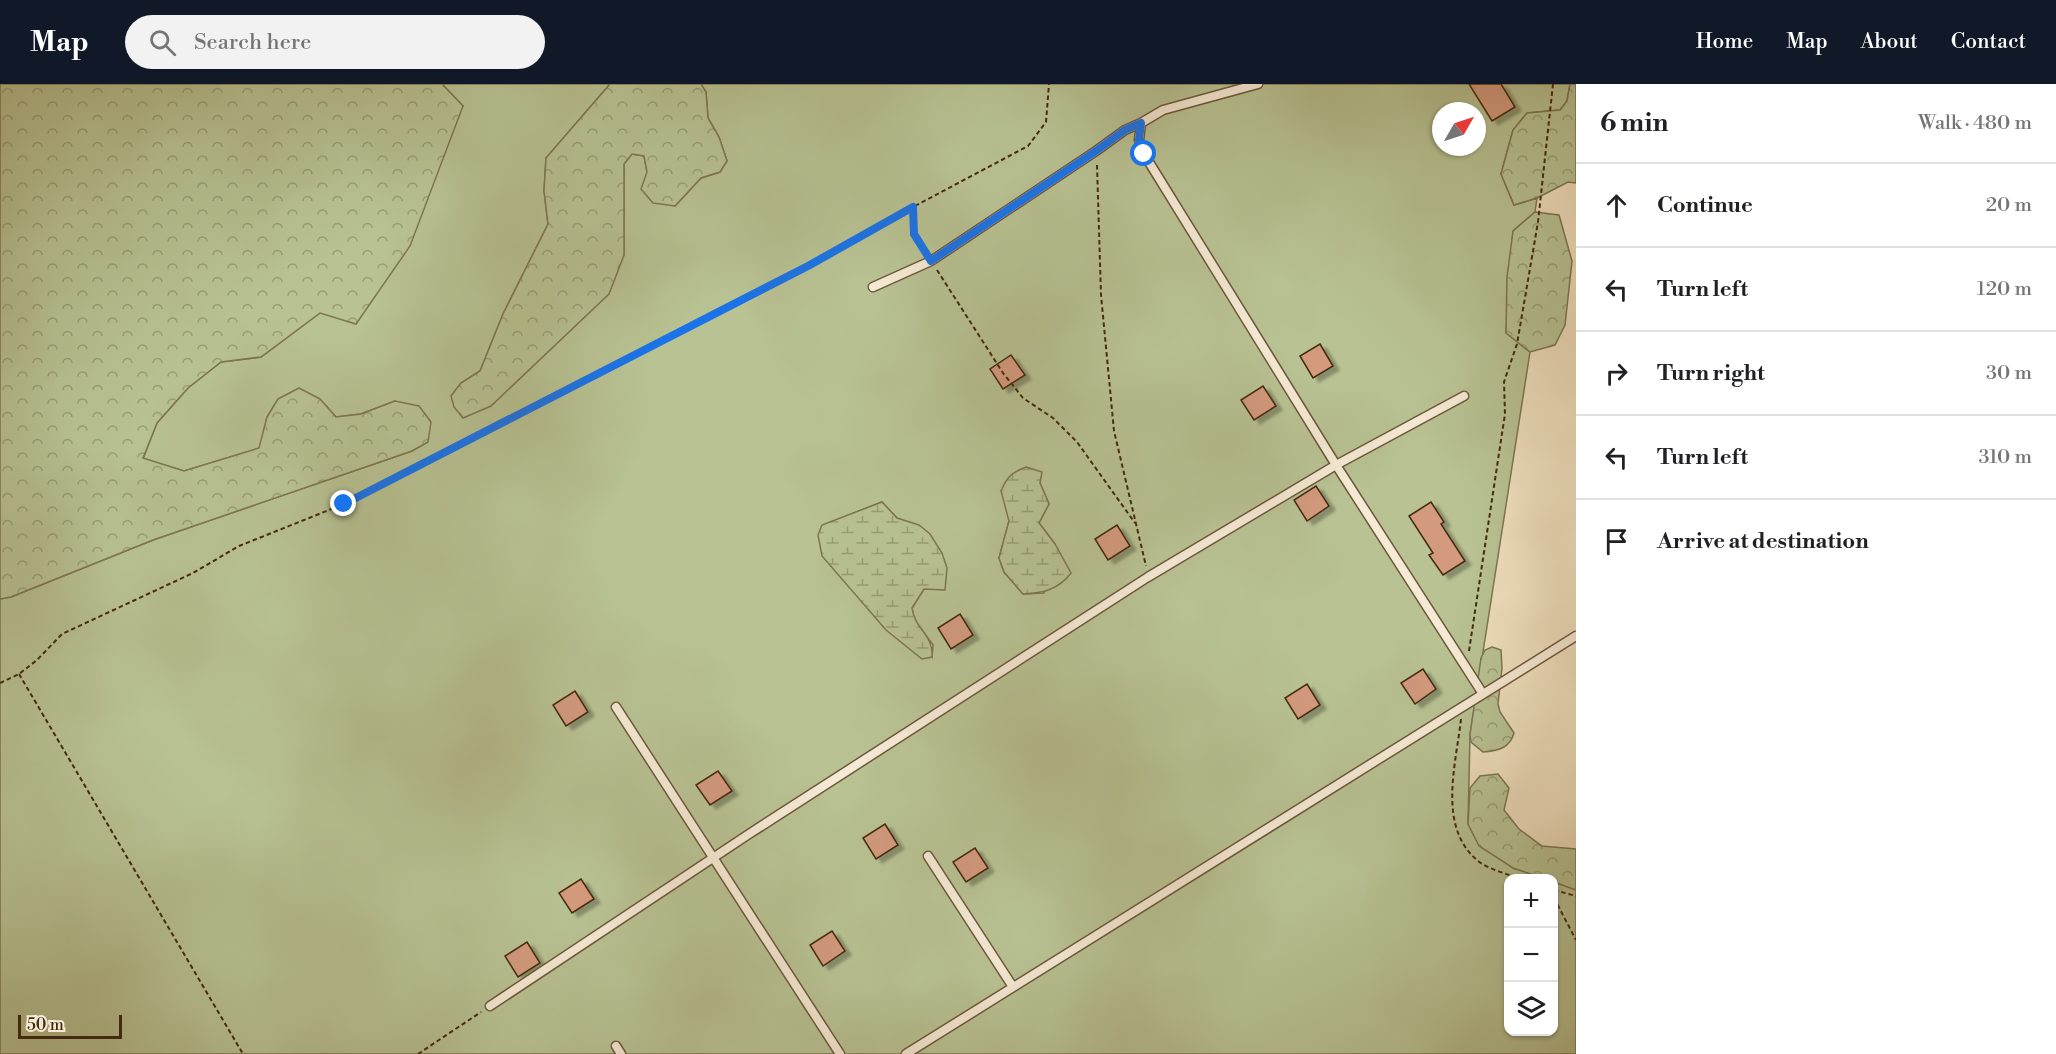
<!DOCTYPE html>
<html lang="en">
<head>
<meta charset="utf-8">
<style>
	body { margin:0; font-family:"Libre Bodoni",serif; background:#f2f2f2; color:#202124 }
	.controls { position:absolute; right:18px; bottom:18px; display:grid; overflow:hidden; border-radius:12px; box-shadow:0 2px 4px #0004 }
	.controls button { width:54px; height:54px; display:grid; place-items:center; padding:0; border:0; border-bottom:2px solid #e0e0e0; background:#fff; color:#202124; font:30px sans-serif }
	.compass { position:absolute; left:1432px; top:18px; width:54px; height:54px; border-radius:50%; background:#fff; box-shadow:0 2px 4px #0004; rotate:51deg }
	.scale { position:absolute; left:18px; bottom:15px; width:104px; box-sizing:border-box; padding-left:6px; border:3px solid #442a0e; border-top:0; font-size:16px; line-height:21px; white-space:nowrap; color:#442a0e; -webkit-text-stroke:4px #f5ead5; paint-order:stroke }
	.stop { position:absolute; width:18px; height:18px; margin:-14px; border:4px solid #1a73e8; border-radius:50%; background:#fff }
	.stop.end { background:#1a73e8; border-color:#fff; box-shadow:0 2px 6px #0008 }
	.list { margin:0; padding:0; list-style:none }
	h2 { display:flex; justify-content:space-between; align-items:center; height:78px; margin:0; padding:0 24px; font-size:26px }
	h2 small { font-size:20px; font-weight:400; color:#757577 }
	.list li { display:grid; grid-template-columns:39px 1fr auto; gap:18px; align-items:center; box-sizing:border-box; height:84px; padding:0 24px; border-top:2px solid #e0e0e0 }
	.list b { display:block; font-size:22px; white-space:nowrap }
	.list em { font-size:20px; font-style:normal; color:#757577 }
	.icon { flex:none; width:33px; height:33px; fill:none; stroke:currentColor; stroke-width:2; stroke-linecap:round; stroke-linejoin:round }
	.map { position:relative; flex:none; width:1576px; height:970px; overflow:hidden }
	header { display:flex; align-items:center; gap:36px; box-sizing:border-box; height:84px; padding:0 30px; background:#111827; color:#fff }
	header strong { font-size:28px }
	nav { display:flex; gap:33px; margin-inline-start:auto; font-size:21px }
	.search { width:420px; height:54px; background:#f2f2f2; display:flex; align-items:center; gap:15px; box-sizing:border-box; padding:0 21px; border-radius:33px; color:#757577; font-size:22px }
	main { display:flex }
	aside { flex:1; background:#fff }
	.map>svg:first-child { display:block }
	.grass { fill:#b8c293; stroke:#7e7650; stroke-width:1.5; fill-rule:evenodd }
	.forest { fill:url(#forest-crowns); stroke:#7e7650; stroke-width:1.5 }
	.wetland { fill:url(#wetland-marsh); stroke:#7e7650; stroke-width:1.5 }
	.building { fill:#d39a7e; stroke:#442a0e; stroke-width:1.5; filter:url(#shadow) }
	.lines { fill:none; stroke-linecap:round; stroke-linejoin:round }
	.lane-casing { stroke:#6f573a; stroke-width:11 }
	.path { stroke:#442a0e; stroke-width:2; stroke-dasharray:4.5 3; stroke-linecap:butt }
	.lane { stroke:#f5ead5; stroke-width:8 }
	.route { stroke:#1a73e8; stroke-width:8 }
</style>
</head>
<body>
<header>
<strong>Map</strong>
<div class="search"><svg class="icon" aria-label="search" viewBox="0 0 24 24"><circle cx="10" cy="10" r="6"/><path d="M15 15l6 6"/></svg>Search here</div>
<nav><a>Home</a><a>Map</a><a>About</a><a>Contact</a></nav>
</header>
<main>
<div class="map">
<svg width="1576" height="970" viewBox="0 0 1576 970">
	<defs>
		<pattern id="forest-crowns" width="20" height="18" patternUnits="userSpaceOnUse" patternTransform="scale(1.5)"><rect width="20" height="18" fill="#b8c293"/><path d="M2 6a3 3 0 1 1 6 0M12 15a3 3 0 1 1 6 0" fill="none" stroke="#979e76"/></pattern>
		<pattern id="wetland-marsh" width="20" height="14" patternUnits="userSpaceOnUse" patternTransform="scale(1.5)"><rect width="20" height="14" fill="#b8c293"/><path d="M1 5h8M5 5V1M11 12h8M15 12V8" fill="none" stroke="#979e76"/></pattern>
		<filter id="shadow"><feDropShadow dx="6" dy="4" stdDeviation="1.5" flood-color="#0004"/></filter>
	</defs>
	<rect width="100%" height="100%" fill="#efdfbe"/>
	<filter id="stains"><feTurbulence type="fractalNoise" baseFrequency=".00333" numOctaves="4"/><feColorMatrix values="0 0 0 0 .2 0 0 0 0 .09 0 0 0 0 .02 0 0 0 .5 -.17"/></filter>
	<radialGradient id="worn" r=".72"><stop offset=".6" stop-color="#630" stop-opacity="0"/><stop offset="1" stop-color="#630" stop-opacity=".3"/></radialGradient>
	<path class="grass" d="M442,0H610L546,74L544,107L548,140L503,230L480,287L461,299L451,312L624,171V80L632,70L644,72L647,88L675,122L701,94L720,88L727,77L719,53L708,34L706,8L701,0H1570L1567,17L1560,26L1527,29L1513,46L1501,90L1514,121L1537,114L1535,128L1513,147L1506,249L1530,268L1470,651L1468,740L1513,784L1543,794H1508V948H1554V798L1576,806V970H0V515L11,513L153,456L412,367L427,358L395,317L361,330L336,333L320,315L299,304L278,315L267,333L260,364L184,387L143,375L157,339L188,304L221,278L261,273L320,229L463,22ZM1441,27H1477V63H1441ZM1040,399L1049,420L1039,439L1055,460L1044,509L1023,510L1004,488L999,474L1009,437ZM882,418L897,434L924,505L912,524L914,535L933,561L932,573L823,441Z"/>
	<path class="forest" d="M0,0H442L463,22L410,162L356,240L320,229L261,273L221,278L188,304L157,339L143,374L184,387L259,364L267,333L278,315L299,304L320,315L336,333L361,330L395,317L419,322L431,338L428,358L412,367L153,456L11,513L0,515Z
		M610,0H701L706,8L708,34L719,53L727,77L720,88L701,94L675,122L653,119L641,105L647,88L644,72L632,70L624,80V171L609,210L491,322L463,334L454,323L451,312L461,299L480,287L503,230L548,140L544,107L546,74Z
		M1570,0H1576V99L1568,98L1537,114L1514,121L1501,90L1513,46L1527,29L1560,26L1567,17Z
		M1535,128L1559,131L1572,177L1565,241L1555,261L1530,268L1506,249L1507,193L1513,147Z
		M1492,563L1501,566L1502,584L1498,620L1500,628L1514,649C1510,664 1498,667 1483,668L1471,658L1470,651L1481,574L1485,566Z
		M1498,690L1509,704L1504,726L1519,745L1542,762L1576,765V806L1554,798V794H1543L1513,784L1479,762L1468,740L1470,704L1480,692Z"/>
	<path class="wetland" d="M1026,383L1042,388L1040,399L1049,420L1039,439L1055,460L1071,489C1058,506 1043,509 1023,510L1004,488L999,474L1009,437L1001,407C1007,393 1011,389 1026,383Z
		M882,418L897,434L919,441L930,450L942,469L947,484L945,506L924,505L912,524C915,546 934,551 932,573L922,575L886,546L822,472L818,451L822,441Z"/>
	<path class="building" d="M1469,0H1501L1515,23L1492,37Z
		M1320,260L1333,282L1313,294L1300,272Z
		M1011,271L1025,291L1003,305L990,285Z
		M1263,302L1276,322L1254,336L1241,316Z
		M1316,402L1329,422L1307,437L1294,416Z
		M1431,418L1444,438L1441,440L1465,477L1443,491L1429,471L1433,469L1409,432Z
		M1117,441L1130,462L1108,476L1095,455Z
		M960,530L973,551L951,565L938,544Z
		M1423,585L1436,605L1415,620L1401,599Z
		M1307,600L1320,621L1298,635L1285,614Z
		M575,607L588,628L566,642L553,621Z
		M718,687L732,707L710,721L696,701Z
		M885,740L898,761L876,775L863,754Z
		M975,764L988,784L966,798L953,778Z
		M581,795L594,815L572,829L559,809Z
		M832,847L845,867L823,882L810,861Z
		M527,858L540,879L518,893L505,872Z"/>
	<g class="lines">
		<defs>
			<path id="lane" d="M1258,0L1163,26L1141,39L1139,56L1144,70L1336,381L1483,610
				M873,203L931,177L1096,67L1125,46L1141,39
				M616,623L840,970
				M928,772L1013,903
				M490,922L749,750L1148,493L1336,381L1464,312
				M616,962L621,970
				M906,970L1576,552"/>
		</defs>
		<use href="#lane" class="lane-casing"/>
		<path class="path" d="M1097,81L1101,211L1114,347L1146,482
			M913,124V150L926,169
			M937,186L1003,289L1023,314L1053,334L1077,358L1135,439
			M1469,567L1505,330L1504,298L1517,260L1538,138L1553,0
			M19,590L243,970
			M0,599L19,590L37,576L62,550L193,489L239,462L344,420L808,182L913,123L1028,62L1046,38L1049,0
			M1461,635C1456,681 1437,743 1478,777C1488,785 1505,789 1517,794
			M1554,806L1576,812
			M1554,814L1576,856
			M418,970L481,928"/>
		<use href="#lane" class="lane"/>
	</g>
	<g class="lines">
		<path class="route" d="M344,420L808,182L913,123L914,150L931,177L1096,67L1125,46L1141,39L1139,56L1144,70"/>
	</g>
	<rect width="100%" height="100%" filter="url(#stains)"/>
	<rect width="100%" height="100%" fill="url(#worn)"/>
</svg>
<div class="controls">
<button>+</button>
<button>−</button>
<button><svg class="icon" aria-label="layers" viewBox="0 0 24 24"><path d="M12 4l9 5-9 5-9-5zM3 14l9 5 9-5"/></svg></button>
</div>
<svg class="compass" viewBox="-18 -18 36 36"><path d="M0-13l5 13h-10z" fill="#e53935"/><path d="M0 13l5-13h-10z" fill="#757577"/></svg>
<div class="scale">50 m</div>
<div class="stop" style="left:1144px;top:70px"></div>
<div class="stop end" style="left:344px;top:420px"></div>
</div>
<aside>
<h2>6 min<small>Walk · 480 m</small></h2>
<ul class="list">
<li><svg class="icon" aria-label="ahead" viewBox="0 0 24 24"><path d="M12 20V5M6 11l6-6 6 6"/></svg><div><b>Continue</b></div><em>20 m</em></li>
<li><svg class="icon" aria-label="left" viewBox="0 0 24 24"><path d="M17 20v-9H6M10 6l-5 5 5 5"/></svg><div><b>Turn left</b></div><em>120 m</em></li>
<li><svg class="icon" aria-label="right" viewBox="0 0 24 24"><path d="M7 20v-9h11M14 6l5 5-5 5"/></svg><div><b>Turn right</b></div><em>30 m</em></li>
<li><svg class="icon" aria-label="left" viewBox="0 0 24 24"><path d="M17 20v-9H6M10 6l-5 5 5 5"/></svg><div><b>Turn left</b></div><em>310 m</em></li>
<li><svg class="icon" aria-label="arrive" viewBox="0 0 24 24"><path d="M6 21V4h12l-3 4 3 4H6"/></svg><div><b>Arrive at destination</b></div></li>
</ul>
</aside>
</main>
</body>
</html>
